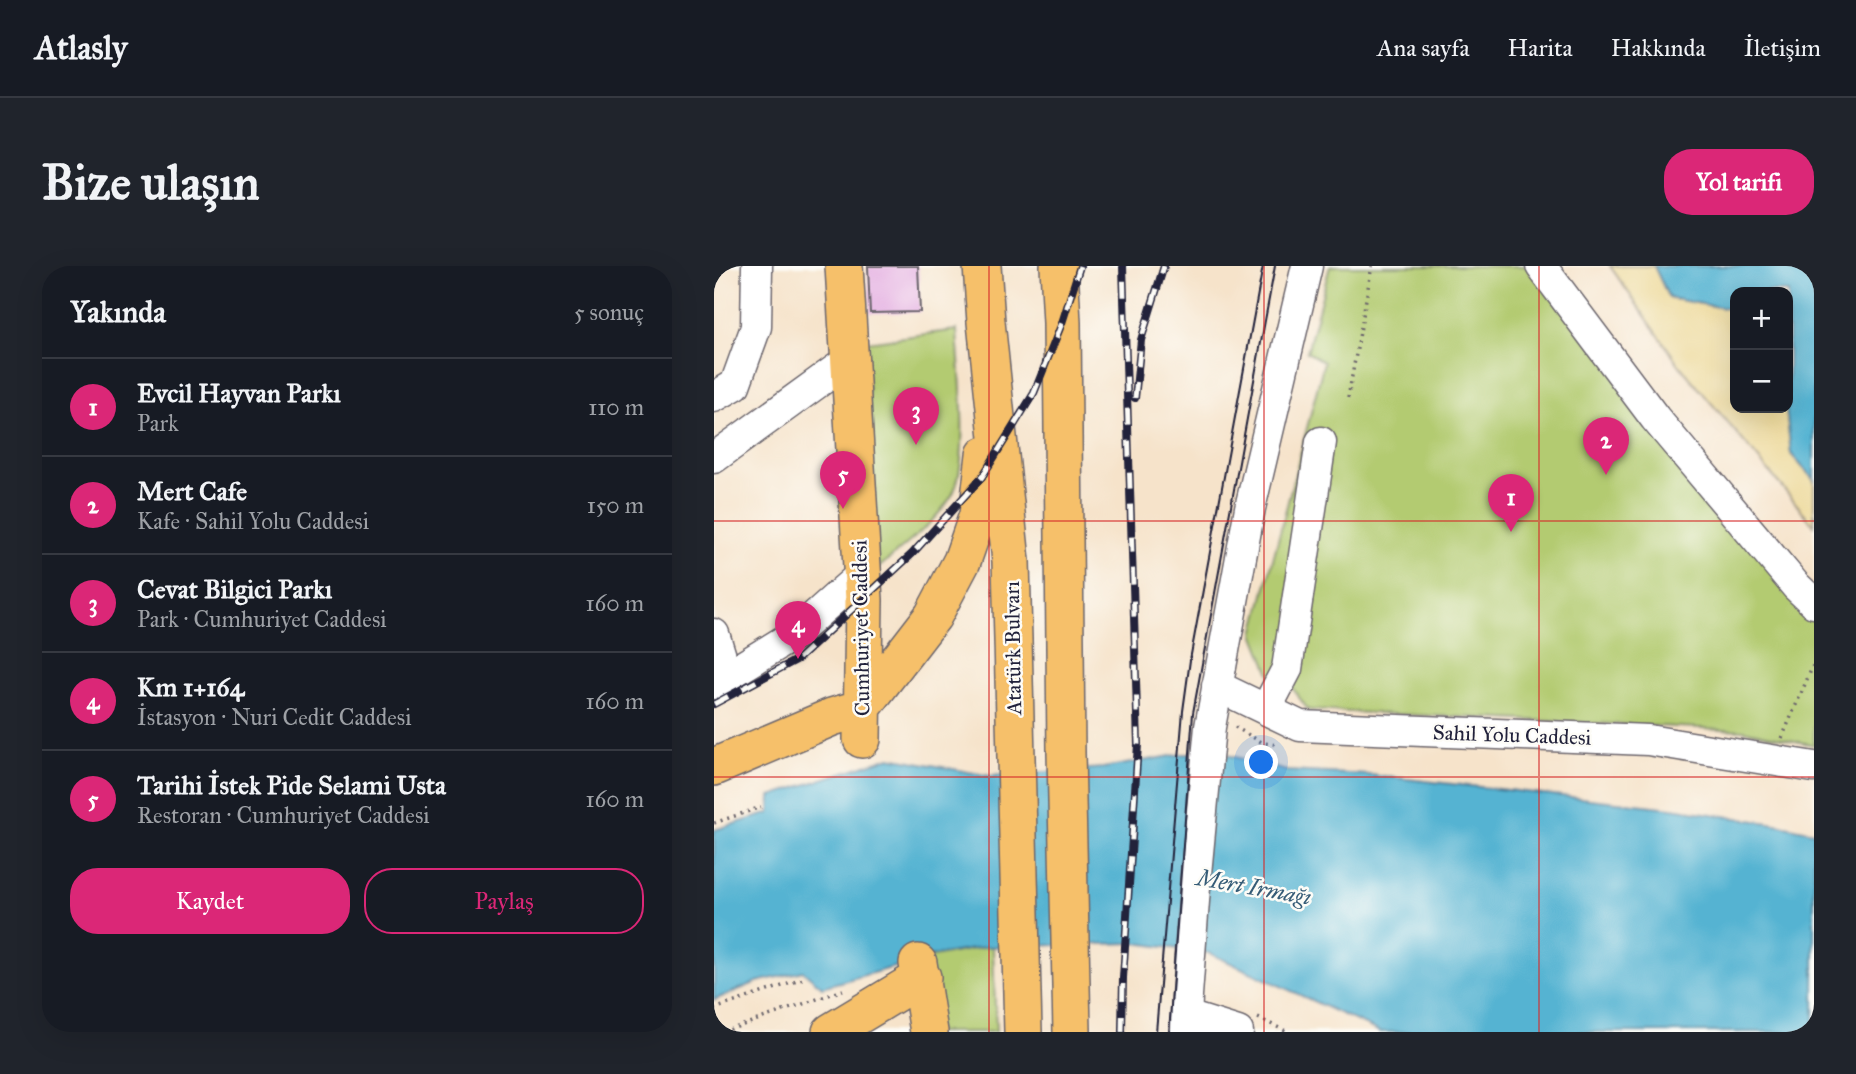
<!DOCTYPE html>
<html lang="tr">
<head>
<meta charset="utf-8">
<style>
	body { margin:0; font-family:"IM FELL Great Primer",serif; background:#20242c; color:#f1f3f6 }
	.controls { position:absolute; right:21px; top:21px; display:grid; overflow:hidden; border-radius:14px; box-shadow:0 7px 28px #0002 }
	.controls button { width:63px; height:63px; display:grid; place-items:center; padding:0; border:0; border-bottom:2px solid #363941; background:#171b24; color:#f1f3f6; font:35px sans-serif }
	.you { position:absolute; left:548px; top:497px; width:24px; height:24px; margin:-18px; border:5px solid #fff; border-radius:50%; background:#1a73e8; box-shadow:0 0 0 10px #1a73e833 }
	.badge { display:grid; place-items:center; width:46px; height:46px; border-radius:50%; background:#db2777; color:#fff; font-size:23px; font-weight:700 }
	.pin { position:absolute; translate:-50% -58px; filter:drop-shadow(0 2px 4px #0008) }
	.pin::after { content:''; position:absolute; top:37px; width:24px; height:21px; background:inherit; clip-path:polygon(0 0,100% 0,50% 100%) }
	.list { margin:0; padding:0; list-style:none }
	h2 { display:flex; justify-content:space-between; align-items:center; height:91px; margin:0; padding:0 28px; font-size:30px }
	h2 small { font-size:23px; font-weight:400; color:#9ea1a6 }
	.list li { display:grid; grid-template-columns:46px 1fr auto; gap:21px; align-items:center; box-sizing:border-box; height:98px; padding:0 28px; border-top:2px solid #363941 }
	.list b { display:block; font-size:26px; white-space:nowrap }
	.list p { margin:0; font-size:23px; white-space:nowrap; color:#9ea1a6 }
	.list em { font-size:23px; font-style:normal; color:#9ea1a6 }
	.actions { display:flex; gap:14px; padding:21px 28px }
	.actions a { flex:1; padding:16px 0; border:2px solid #db2777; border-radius:28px; text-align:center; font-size:24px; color:#db2777 }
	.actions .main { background:#db2777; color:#fff }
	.map { position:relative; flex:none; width:1100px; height:766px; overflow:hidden; border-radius:28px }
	header { display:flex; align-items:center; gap:42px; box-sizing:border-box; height:98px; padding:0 35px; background:#171b24; border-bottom:2px solid #363941 }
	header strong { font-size:33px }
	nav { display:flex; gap:38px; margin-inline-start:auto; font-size:24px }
	.intro { display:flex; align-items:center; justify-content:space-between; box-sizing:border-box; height:168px; padding:0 42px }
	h1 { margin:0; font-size:49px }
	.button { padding:18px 32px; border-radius:28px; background:#db2777; color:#fff; font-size:24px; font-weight:700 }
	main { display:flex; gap:42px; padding:0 42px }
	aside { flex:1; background:#171b24; border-radius:28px; box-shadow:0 7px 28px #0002 }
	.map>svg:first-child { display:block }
	.green { fill:#b3cb71; stroke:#6a7656; stroke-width:2 }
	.sand { fill:#eeda9e; stroke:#887e6c; stroke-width:2 }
	.water { fill:#54b3d2; stroke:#3b6a86; stroke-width:2 }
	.building { fill:#e1a5df }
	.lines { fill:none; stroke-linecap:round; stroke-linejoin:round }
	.minor-casing { stroke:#6c666d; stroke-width:33 }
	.major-casing { stroke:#6c666d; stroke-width:40 }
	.path { stroke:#6c666d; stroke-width:3.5; stroke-dasharray:2 5; stroke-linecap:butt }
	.minor { stroke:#fff; stroke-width:30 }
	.major { stroke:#f6c06b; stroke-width:37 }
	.tram { stroke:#22223b; stroke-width:2 }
	.rail-casing { stroke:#22223b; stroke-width:8 }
	.rail { stroke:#fdfcf7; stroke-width:5; stroke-dasharray:16; stroke-linecap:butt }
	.grid { fill:none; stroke:#d62828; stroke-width:2; stroke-opacity:0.55 }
	.labels { text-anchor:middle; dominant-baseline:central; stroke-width:5; stroke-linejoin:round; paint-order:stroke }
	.street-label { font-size:21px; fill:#22223b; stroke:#fdfcf7 }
	.water-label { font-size:23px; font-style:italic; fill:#365c77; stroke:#fdfcf7 }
</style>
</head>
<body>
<header>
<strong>Atlasly</strong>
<nav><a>Ana sayfa</a><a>Harita</a><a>Hakkında</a><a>İletişim</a></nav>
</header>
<div class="intro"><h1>Bize ulaşın</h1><a class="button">Yol tarifi</a></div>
<main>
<aside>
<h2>Yakında<small>5 sonuç</small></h2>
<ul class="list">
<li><span class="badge">1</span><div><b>Evcil Hayvan Parkı</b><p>Park</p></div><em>110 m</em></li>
<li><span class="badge">2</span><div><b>Mert Cafe</b><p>Kafe · Sahil Yolu Caddesi</p></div><em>150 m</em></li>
<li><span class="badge">3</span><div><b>Cevat Bilgici Parkı</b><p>Park · Cumhuriyet Caddesi</p></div><em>160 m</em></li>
<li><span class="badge">4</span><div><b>Km 1+164</b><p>İstasyon · Nuri Cedit Caddesi</p></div><em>160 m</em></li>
<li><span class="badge">5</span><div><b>Tarihi İstek Pide Selami Usta</b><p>Restoran · Cumhuriyet Caddesi</p></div><em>160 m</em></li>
</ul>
<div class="actions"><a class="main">Kaydet</a><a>Paylaş</a></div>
</aside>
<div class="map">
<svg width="1100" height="766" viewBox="0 0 1100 766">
	<rect width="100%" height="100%" fill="#fdfcf7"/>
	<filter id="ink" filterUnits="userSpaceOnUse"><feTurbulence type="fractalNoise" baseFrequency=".0143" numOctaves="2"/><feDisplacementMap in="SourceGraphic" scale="14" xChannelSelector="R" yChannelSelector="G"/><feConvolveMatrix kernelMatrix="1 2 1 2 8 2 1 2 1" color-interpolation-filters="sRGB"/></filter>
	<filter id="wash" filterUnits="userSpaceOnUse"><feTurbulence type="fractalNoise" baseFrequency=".00686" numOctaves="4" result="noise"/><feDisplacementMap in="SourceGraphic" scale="28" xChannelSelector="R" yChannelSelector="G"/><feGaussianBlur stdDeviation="1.57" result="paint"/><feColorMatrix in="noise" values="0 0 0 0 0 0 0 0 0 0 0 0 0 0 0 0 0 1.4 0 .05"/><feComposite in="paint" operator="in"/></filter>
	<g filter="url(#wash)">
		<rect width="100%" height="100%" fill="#f6e3ca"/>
		<path class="green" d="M616,0H825L1100,342V479L1029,464L594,444L577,420L560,418L540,367L610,96L593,86Z
			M243,64C245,104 257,199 237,231C218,260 189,281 163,303L152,76Z
			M270,681H279L282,766H224L208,693Z"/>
		<path class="sand" d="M896,0H940L955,32L1021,44V142H1072L1077,188L1100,214V259L966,100Z"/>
		<path class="water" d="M940,0H1100V214L1077,188L1072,142H1074V26H1021V44L955,32Z
			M468,488H510L573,505L656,509L958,542L1062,558L1100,566V766H666L495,687L421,677L270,681L224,689L108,721L89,705L43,716L0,734V564L56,547L57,530L176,491L276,510L389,502Z"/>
		<g id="blocks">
			<path class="building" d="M154,0H204L206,46L156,47Z"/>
		</g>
	</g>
	<g filter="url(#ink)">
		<use href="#blocks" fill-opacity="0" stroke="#6c666d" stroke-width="2"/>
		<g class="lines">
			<defs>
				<path id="minor" d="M827,0L941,152L1082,320L1100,337
					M0,131L21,119L42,61L43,0
					M0,192L135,94
					M0,368L13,410
					M0,418L78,370L148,308
					M503,420L586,460L934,474L1100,501
					M552,443L573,403L607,176
					M473,750L524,766
					M472,766L473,729L482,608L496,461L536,242L593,0"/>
				<path id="major" d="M130,0L150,334L148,473
					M268,0L272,56L297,295L309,766
					M345,0L348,57L352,487L358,766
					M0,501L118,451L148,442L219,350L248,295L264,249L271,189
					M204,697L215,766
					M117,766L208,711"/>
			</defs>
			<use href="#minor" class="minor-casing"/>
			<use href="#major" class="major-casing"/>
			<path class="path" d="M634,132L658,0
				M521,461L549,477L565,479
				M1068,472L1100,397
				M0,557L47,541
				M0,743L89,713
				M544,752L574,766
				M9,766L129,724"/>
			<use href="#minor" class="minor"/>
			<use href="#major" class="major"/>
			<path class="tram" d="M442,766L469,445L476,394L549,0
				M455,766L479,447L561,0"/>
			<defs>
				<path id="rail" d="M421,132L427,74L450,0
					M0,438L84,393L198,288L268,211L320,127L348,57L366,0
					M408,766L409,712L424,478L409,0"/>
			</defs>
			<use href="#rail" class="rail-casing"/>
			<use href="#rail" class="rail"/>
		</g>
	</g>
	<path class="grid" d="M275,0V766M550,0V766M825,0V766M0,255H1100M0,511H1100"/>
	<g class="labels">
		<g class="street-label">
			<text transform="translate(147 362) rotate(-91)">Cumhuriyet Caddesi</text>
			<text transform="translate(299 382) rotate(-91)">Atatürk Bulvarı</text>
			<text transform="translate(798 469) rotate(2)">Sahil Yolu Caddesi</text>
		</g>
		<g class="water-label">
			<text transform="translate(540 621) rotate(10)">Mert Irmağı</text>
		</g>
	</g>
</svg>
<div class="controls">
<button>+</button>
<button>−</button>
</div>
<div class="you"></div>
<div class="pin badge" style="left:797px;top:266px">1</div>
<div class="pin badge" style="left:892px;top:209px">2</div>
<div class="pin badge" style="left:202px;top:179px">3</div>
<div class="pin badge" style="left:84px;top:393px">4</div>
<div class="pin badge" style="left:129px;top:243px">5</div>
</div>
</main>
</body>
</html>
